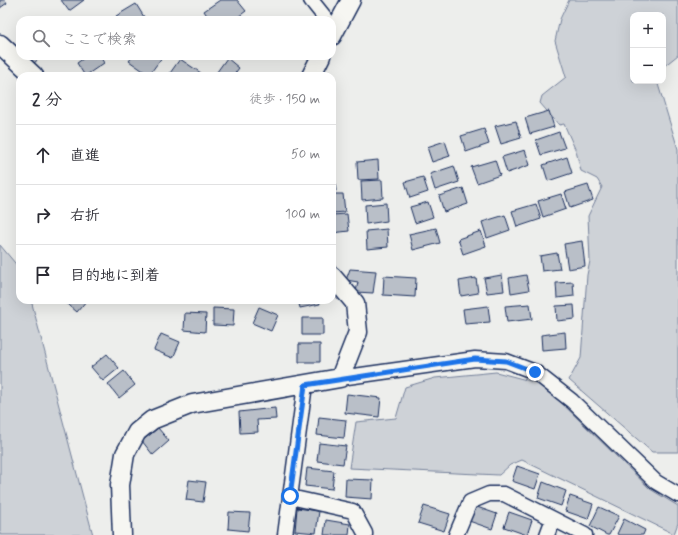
<!DOCTYPE html>
<html lang="ja">
<head>
<meta charset="utf-8">
<style>
	body { margin:0; font-family:Mynerve,"Klee One",sans-serif; background:#f2f2f3; color:#2b2b33 }
	.controls { position:absolute; right:12px; top:12px; display:grid; overflow:hidden; border-radius:8px; box-shadow:0 4px 16px #0002 }
	.controls button { width:36px; height:36px; display:grid; place-items:center; padding:0; border:0; border-bottom:1px solid #e1e1e2; background:#fff; color:#2b2b33; font:20px sans-serif }
	.stop { position:absolute; width:12px; height:12px; margin:-9px; border:3px solid #1a73e8; border-radius:50%; background:#fff }
	.stop.end { background:#1a73e8; border-color:#fff; box-shadow:0 1px 4px #0008 }
	.list { margin:0; padding:0; list-style:none }
	h2 { display:flex; justify-content:space-between; align-items:center; height:52px; margin:0; padding:0 16px; font-size:17px }
	h2 small { font-size:13px; font-weight:400; color:#7c7c81 }
	.list li { display:grid; grid-template-columns:26px 1fr auto; gap:12px; align-items:center; box-sizing:border-box; height:60px; padding:0 16px; border-top:1px solid #e1e1e2 }
	.list b { display:block; font-size:15px; white-space:nowrap }
	.list em { font-size:13px; font-style:normal; color:#7c7c81 }
	.icon { flex:none; width:22px; height:22px; fill:none; stroke:currentColor; stroke-width:2; stroke-linecap:round; stroke-linejoin:round }
	.map { position:relative; flex:none; width:678px; height:535px; overflow:hidden }
	.search { position:absolute; background:#fff; box-shadow:0 4px 16px #0002; left:16px; top:16px; width:320px; height:44px; display:flex; align-items:center; gap:10px; box-sizing:border-box; padding:0 14px; border-radius:12px; color:#7c7c81; font-size:15px }
	.panel { position:absolute; background:#fff; box-shadow:0 4px 16px #0002; left:16px; top:72px; width:320px; height:232px; border-radius:12px }
	.map>svg:first-child { display:block }
	.green { fill:#ced2d7; stroke:#74809a }
	.building { fill:#b9bfc8; stroke:#1b2f5e }
	.lines { fill:none; stroke-linecap:round; stroke-linejoin:round }
	.minor-casing { stroke:#1b2f5e; stroke-width:17 }
	.tertiary-casing { stroke:#1b2f5e; stroke-width:21 }
	.minor { stroke:#f6f6f2; stroke-width:14 }
	.tertiary { stroke:#f6f6f2; stroke-width:18 }
	.route { stroke:#1a73e8; stroke-width:5 }
</style>
</head>
<body>
<div class="map">
<svg width="678" height="535" viewBox="0 0 678 535">
	<rect width="100%" height="100%" fill="#edeeec"/>
	<filter id="ink" filterUnits="userSpaceOnUse"><feTurbulence type="fractalNoise" baseFrequency=".025" numOctaves="2"/><feDisplacementMap in="SourceGraphic" scale="8" xChannelSelector="R" yChannelSelector="G"/><feConvolveMatrix kernelMatrix="1 2 1 2 8 2 1 2 1" color-interpolation-filters="sRGB"/></filter>
	<g filter="url(#ink)">
		<path class="green" d="M569,0H678V55L663,67V15H633V81H657L678,149V452H652L569,380L581,358L587,275L590,261L588,216L602,187L597,179L581,171L576,151L564,124L559,125L540,103L542,96L566,77L555,41L560,19Z
			M0,245L20,269V300H31L93,535H0Z
			M496,372L542,384L650,489L678,506V523L674,534L522,460L510,465L499,475L349,468L356,422L396,418L405,387L435,378Z"/>
		<path class="building" d="M0,0H5L7,3L0,8Z
			M61,0H84L69,11Z
			M220,0H237L246,11L234,20H210L204,11Z
			M136,4L144,17L139,20H119L116,16Z
			M27,56H42L33,64Z
			M87,56H100L104,63L85,76L77,63Z
			M133,56H163L149,75L129,61Z
			M227,58L239,68L233,76H214Z
			M180,59L201,73L199,76H168Z
			M549,111L554,127L530,134L525,118Z
			M516,121L521,138L501,144L495,126Z
			M484,129L489,144L466,152L461,136Z
			M559,132L565,148L541,155L536,140Z
			M445,141L450,156L432,162L427,147Z
			M525,150L530,165L507,173L502,157Z
			M567,157L572,173L548,181L543,165Z
			M378,160L379,179L358,180L357,162Z
			M495,160L500,175L477,183L471,167Z
			M454,166L459,182L435,190L430,174Z
			M332,173H334L336,191H332Z
			M423,177L428,192L410,198L405,182Z
			M382,180L383,198L362,200L361,181Z
			M588,185L593,200L570,208L565,192Z
			M463,188L468,204L444,212L439,196Z
			M332,194H343L345,212L332,213Z
			M561,194L566,209L543,217L538,201Z
			M428,202L433,217L415,223L410,207Z
			M386,203L387,221L366,224L365,205Z
			M536,204L541,219L517,227L512,211Z
			M347,214L349,231L332,233V215Z
			M505,215L510,230L487,238L482,222Z
			M436,228L440,243L413,250L409,234Z
			M387,229L388,247L367,249L366,231Z
			M481,231L486,246L463,254L458,239Z
			M582,241L585,266L568,269L564,244Z
			M557,253L560,269L542,271L540,256Z
			M350,269L376,271L373,293L356,292L358,282L346,280Z
			M502,275L504,291L487,293L484,278Z
			M526,275L529,290L511,293L509,278Z
			M384,276L416,278L415,297L383,295Z
			M476,278L478,293L461,296L459,281Z
			M573,282L574,296L557,298L556,283Z
			M63,300H87L77,312Z
			M298,300H319L320,304L300,308Z
			M530,304L532,319L507,322L505,306Z
			M574,305L575,319L557,321L556,306Z
			M488,306L490,322L465,324L463,309Z
			M259,307L278,315L271,331L252,323Z
			M213,308L234,309L233,326L213,325Z
			M185,313L206,314L205,332L184,330Z
			M302,318H323V335H302Z
			M565,332L566,348L542,350L541,335Z
			M161,334L180,342L173,358L154,350Z
			M299,344H320V362H299Z
			M107,354L119,368L103,381L91,367Z
			M124,371L135,385L119,398L108,384Z
			M347,394L381,398L379,417L345,413Z
			M275,408L276,419L257,420L258,432L240,433L239,412Z
			M319,417L346,420L344,438L317,435Z
			M158,428L169,441L153,455L142,441Z
			M319,443L346,446L343,464L317,461Z
			M517,466L540,474L535,489L512,481Z
			M307,468L334,471L332,489L305,486Z
			M346,479L373,480L372,499L345,497Z
			M189,480L206,482L203,502L186,500Z
			M543,482L566,491L561,506L538,498Z
			M570,496L593,504L588,519L565,511Z
			M424,506L450,514L444,531L418,523Z
			M474,506L497,514L492,529L469,521Z
			M599,507L619,516L609,535H607L590,526Z
			M297,508L319,511L316,533L295,531Z
			M229,512L250,513L248,531L228,529Z
			M509,512L532,520L527,535L504,527Z
			M624,519L645,530L643,535H619L617,534Z
			M326,520L350,524L349,535H324Z"/>
		<g class="lines">
			<defs>
				<path id="minor" d="M311,0L327,20
					M340,378L475,359L506,361L535,372L572,401L656,482L678,495
					M290,497L353,511L365,533V535
					M285,535L305,385
					M456,535L470,502L489,494H504L585,535
					M547,535L553,519"/>
				<path id="tertiary" d="M332,36L351,0
					M0,44L34,76
					M311,76L321,56
					M122,535L120,485L125,454L137,432L152,420L192,404L340,378L358,332L355,303L332,276"/>
			</defs>
			<use href="#minor" class="minor-casing"/>
			<use href="#tertiary" class="tertiary-casing"/>
			<use href="#minor" class="minor"/>
			<use href="#tertiary" class="tertiary"/>
		</g>
	</g>
	<g class="lines" filter="url(#ink)">
		<path class="route" d="M290,496L305,385L475,359L506,361L535,372"/>
	</g>
</svg>
<div class="controls">
<button>+</button>
<button>−</button>
</div>
<div class="stop" style="left:290px;top:496px"></div>
<div class="stop end" style="left:535px;top:372px"></div>
<div class="search"><svg class="icon" aria-label="search" viewBox="0 0 24 24"><circle cx="10" cy="10" r="6"/><path d="M15 15l6 6"/></svg>ここで検索</div>
<section class="panel">
<h2>2 分<small>徒歩 · 150 m</small></h2>
<ul class="list">
<li><svg class="icon" aria-label="ahead" viewBox="0 0 24 24"><path d="M12 20V5M6 11l6-6 6 6"/></svg><div><b>直進</b></div><em>50 m</em></li>
<li><svg class="icon" aria-label="right" viewBox="0 0 24 24"><path d="M7 20v-9h11M14 6l5 5-5 5"/></svg><div><b>右折</b></div><em>100 m</em></li>
<li><svg class="icon" aria-label="arrive" viewBox="0 0 24 24"><path d="M6 21V4h12l-3 4 3 4H6"/></svg><div><b>目的地に到着</b></div></li>
</ul>
</section>
</div>
</body>
</html>
